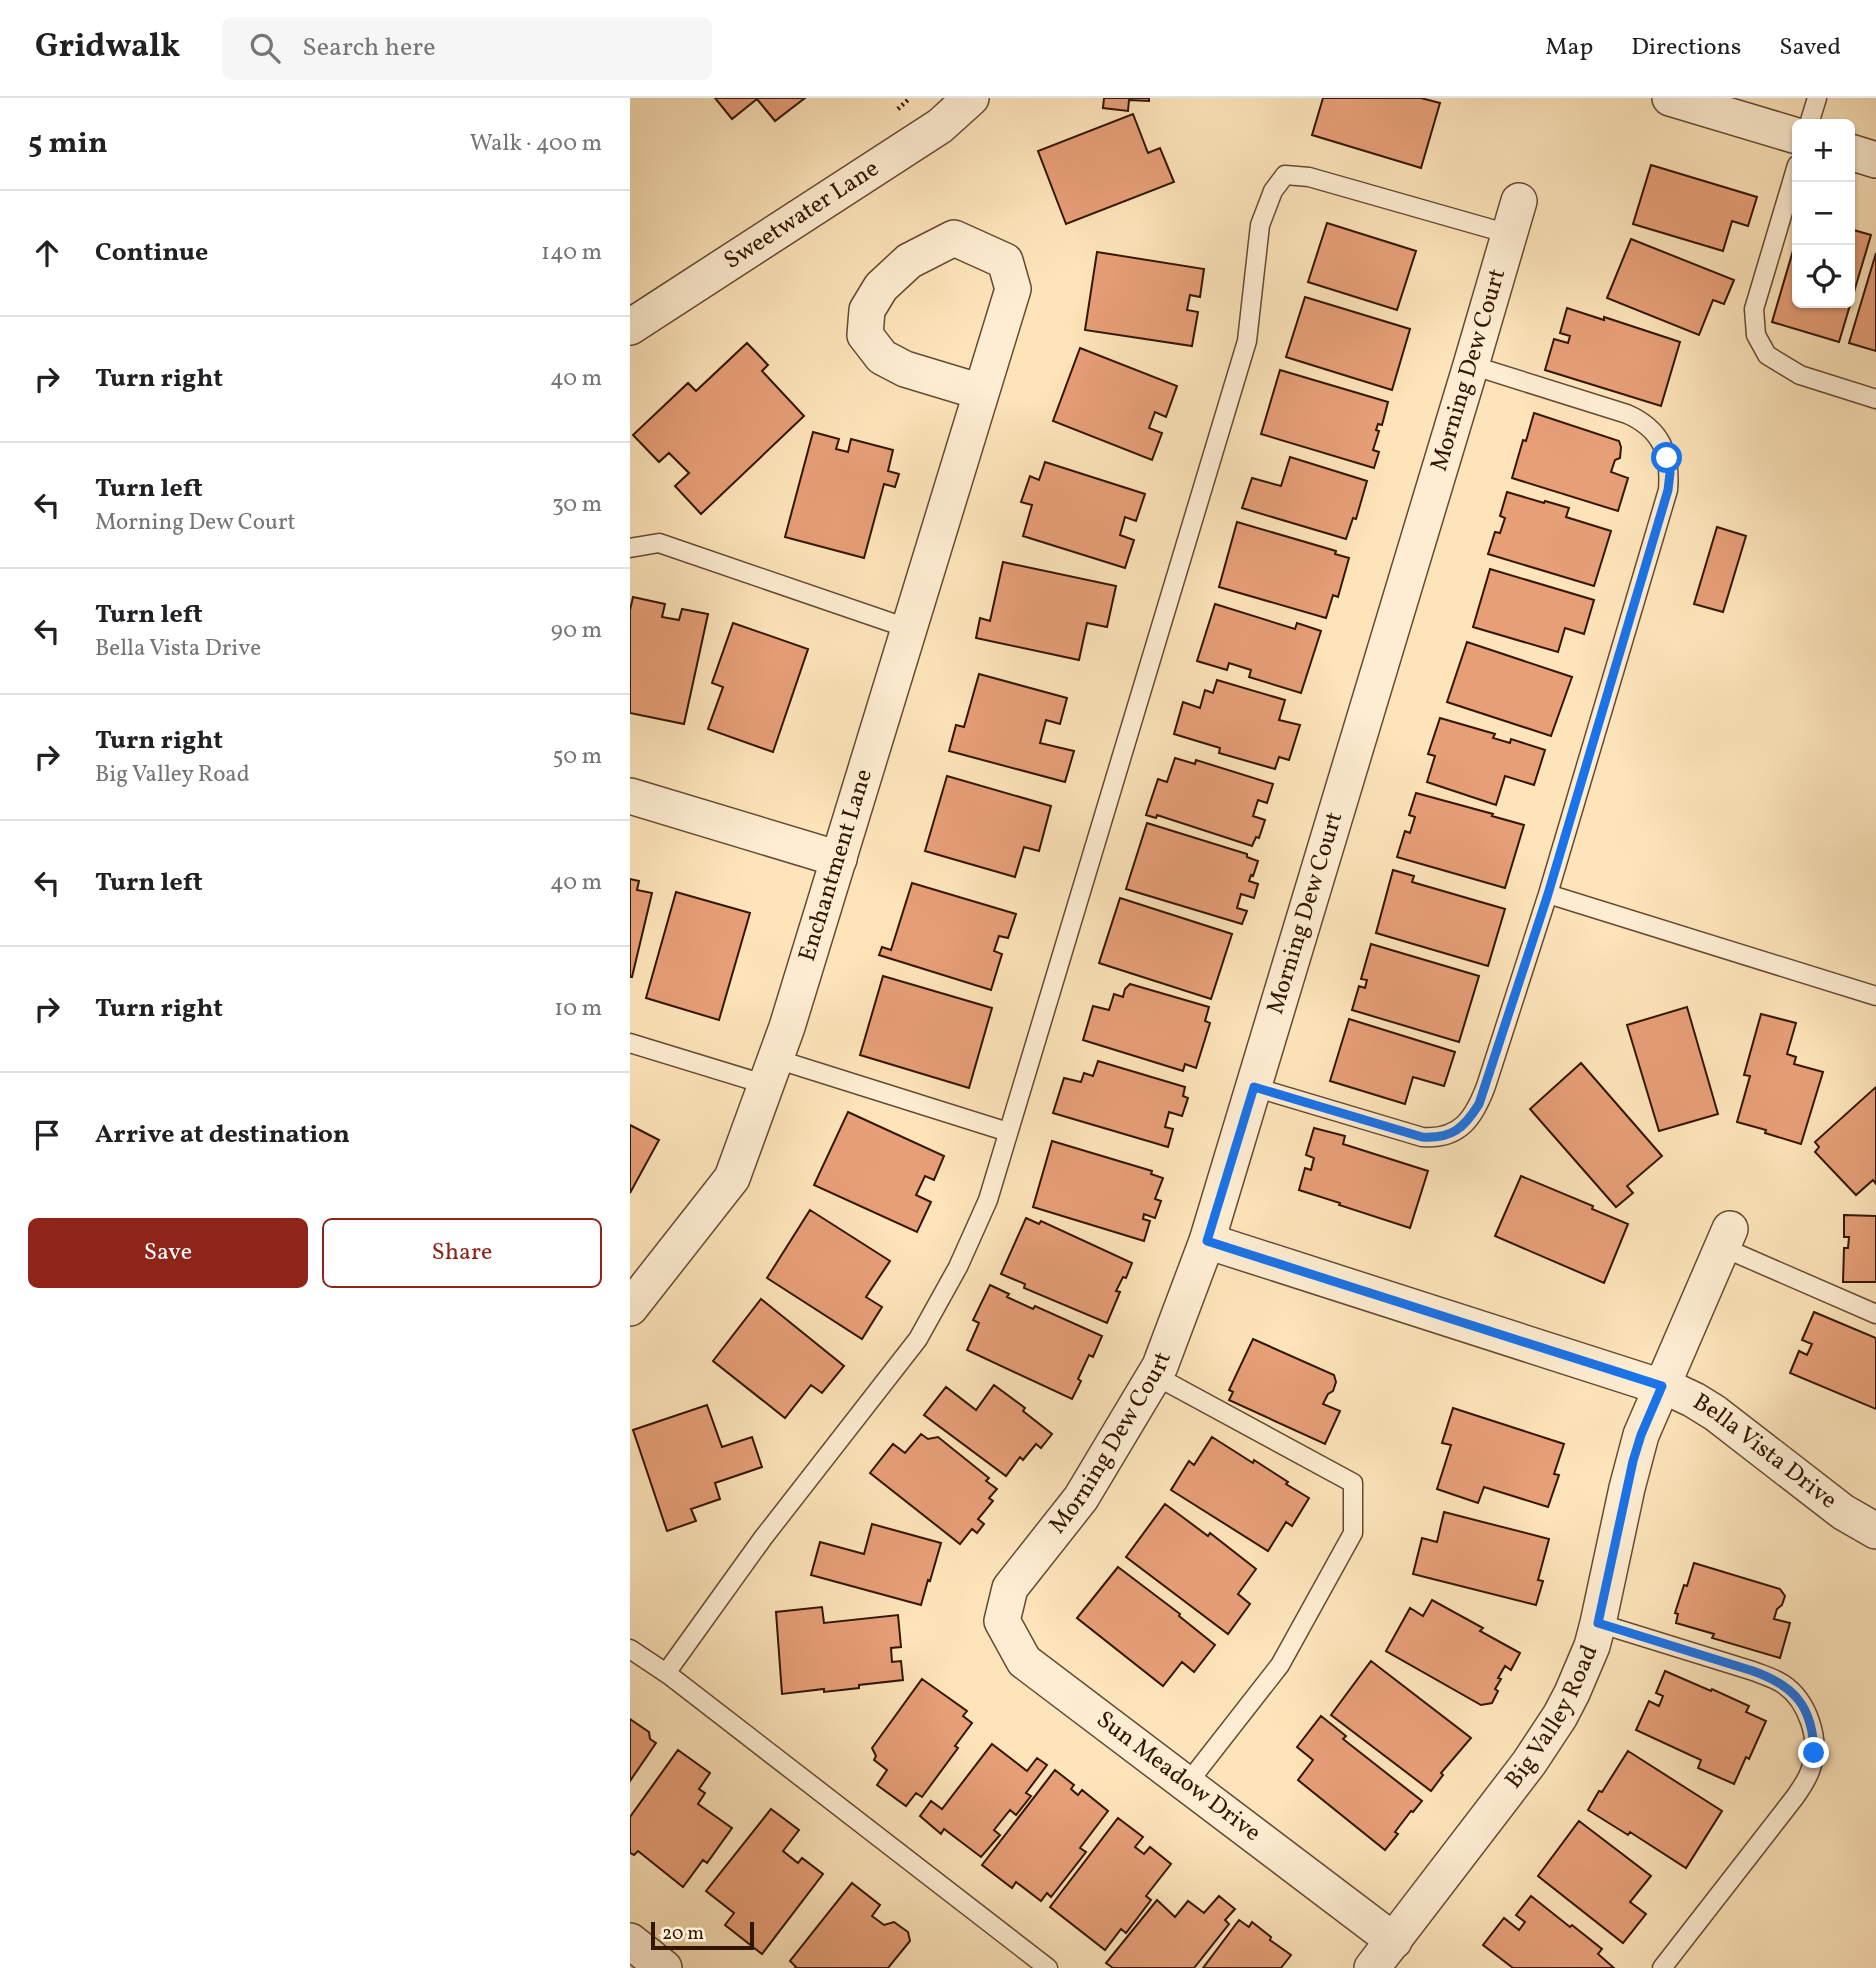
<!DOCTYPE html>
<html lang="en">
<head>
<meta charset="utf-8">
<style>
	body { margin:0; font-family:Vollkorn,serif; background:#f6f6f6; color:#202124 }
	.controls { position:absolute; right:21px; top:21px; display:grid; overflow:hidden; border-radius:10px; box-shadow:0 2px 5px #0004 }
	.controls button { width:63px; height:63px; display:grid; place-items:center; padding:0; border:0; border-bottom:2px solid #e0e0e0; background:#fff; color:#202124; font:35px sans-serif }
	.scale { position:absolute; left:21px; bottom:18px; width:103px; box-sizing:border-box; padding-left:7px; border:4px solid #331602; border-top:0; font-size:19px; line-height:24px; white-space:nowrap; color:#331602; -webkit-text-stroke:5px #feedd2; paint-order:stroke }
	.stop { position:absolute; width:21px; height:21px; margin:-16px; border:5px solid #1a73e8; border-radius:50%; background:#fff }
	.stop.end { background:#1a73e8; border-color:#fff; box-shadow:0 2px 7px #0008 }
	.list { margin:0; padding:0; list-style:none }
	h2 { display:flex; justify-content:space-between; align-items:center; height:91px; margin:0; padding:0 28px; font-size:30px }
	h2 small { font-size:23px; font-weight:400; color:#757577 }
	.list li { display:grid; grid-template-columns:46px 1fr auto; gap:21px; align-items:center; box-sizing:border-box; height:126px; padding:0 28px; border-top:2px solid #e0e0e0 }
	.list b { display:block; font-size:26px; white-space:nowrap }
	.list p { margin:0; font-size:23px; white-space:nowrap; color:#757577 }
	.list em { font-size:23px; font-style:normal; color:#757577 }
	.actions { display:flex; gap:14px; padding:21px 28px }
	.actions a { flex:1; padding:16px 0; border:2px solid #8f2418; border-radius:10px; text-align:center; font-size:24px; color:#8f2418 }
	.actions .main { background:#8f2418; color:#fff }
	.icon { flex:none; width:38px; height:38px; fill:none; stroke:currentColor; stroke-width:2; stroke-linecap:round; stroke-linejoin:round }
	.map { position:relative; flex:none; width:1246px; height:1870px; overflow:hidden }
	header { display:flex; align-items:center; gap:42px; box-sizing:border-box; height:98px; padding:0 35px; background:#fff; border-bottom:2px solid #e0e0e0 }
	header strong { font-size:33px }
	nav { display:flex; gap:38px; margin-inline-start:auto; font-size:24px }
	.search { width:490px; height:63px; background:#f6f6f6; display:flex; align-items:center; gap:18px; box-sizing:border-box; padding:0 24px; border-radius:10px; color:#757577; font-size:26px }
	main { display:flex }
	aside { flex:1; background:#fff }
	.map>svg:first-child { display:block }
	.building { fill:#e79f78; stroke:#331602; stroke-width:2 }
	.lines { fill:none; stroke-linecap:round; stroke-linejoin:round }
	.lane-casing { stroke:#664a30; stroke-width:21 }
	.street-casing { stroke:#664a30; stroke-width:38 }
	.path { stroke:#331602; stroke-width:4.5; stroke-dasharray:2 3.5; stroke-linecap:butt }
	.lane { stroke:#feedd2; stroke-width:18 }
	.street { stroke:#feedd2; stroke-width:35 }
	.route { stroke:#1a73e8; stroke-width:9 }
	.labels { text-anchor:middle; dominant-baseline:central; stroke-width:5; stroke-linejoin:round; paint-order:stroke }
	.street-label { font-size:24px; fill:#331602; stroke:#feedd2 }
</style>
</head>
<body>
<header>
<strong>Gridwalk</strong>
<div class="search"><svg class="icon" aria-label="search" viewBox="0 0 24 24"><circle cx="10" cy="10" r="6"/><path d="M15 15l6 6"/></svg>Search here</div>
<nav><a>Map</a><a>Directions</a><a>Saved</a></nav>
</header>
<main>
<aside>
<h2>5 min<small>Walk · 400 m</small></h2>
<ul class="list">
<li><svg class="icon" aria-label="ahead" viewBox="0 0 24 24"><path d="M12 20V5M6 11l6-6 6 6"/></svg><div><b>Continue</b></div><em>140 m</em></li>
<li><svg class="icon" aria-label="right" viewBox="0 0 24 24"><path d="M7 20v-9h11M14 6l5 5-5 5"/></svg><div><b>Turn right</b></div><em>40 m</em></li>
<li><svg class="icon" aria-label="left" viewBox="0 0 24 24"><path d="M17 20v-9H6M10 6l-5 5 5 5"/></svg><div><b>Turn left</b><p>Morning Dew Court</p></div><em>30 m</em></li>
<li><svg class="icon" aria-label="left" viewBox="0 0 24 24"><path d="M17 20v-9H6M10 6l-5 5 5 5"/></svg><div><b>Turn left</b><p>Bella Vista Drive</p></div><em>90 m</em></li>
<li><svg class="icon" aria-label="right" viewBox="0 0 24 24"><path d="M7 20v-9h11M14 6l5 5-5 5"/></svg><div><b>Turn right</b><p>Big Valley Road</p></div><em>50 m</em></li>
<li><svg class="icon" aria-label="left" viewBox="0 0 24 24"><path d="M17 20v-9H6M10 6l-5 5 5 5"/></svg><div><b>Turn left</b></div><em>40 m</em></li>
<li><svg class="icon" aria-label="right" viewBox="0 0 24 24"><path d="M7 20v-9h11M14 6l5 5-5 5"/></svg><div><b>Turn right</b></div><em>10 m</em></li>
<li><svg class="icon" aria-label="arrive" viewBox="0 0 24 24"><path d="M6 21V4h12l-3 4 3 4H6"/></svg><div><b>Arrive at destination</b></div></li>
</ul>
<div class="actions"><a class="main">Save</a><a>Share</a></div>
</aside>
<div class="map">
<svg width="1246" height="1870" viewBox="0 0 1246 1870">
	<rect width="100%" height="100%" fill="#fde4ba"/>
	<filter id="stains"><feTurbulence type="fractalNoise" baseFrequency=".00286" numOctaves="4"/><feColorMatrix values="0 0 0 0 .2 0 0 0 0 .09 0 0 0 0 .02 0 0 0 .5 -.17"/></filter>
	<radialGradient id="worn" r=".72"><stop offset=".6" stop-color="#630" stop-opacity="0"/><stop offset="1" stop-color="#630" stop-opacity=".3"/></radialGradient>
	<path class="building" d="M85,0H175L145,23L127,1L102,21Z
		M474,0H519V3L499,2L498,13L473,10Z
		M693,0H791L810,5L791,70L682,37Z
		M503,16L518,55L530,50L544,84L436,126L408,53Z
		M1021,67L1127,99L1118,128L1102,123L1093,153L1003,126Z
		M697,125L786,153L767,212L678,184Z
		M1220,131L1241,137L1209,244L1142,224L1167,139V205H1220Z
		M1001,141L1104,182L1094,206L1083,202L1069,237L977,200Z
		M467,154L574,171L570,199L560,197L557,212L568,214L562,248L455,232Z
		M1246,155V253L1219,245Z
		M675,199L780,231L762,292L656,259Z
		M937,210L974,222V219L1050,244L1031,308L915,272L924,241L938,245L940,238L930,235Z
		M117,245L138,267L132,273L174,318L71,416L45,388L59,375L39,355L29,364L3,337L58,285L66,293Z
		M450,250L547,288L536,319L525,314L519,330L532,335L522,362L423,323Z
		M650,272L758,304L752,327L748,326L746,332L749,333L743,352L749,354L744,370L631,336Z
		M904,315L989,343L991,349L990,360L985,362L981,374L998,380L988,413L882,380L893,342L896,343Z
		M183,334L209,341L206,351L218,354L221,341L263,352L258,373L269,376L265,389L254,386L234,460L155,439Z
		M660,359L737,383L726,421L723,420L716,441L612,410L622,380L651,388Z
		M415,364L515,396L506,423L495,419L490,437L504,442L495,470L393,438L402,407L391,404L400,378L409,382Z
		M877,394L914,405L915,403L939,410L936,419L981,433L964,488L858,456L865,434L870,435L875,420L870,418Z
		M607,424L706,453L705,456L719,460L708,499L703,497L696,520L589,489Z
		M1087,429L1116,438L1093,514L1064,506Z
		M373,464L486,488L477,529L457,525L449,562L346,540L350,520L360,523Z
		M860,471L964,502L954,536L935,530L928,554L843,529Z
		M3,499L35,506L32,519L49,522L52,511L78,516L54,626L0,615V512Z
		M585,506L665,531L667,525L691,533L671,595L619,579L621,572L599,565L597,572L567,563Z
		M103,525L178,551L143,654L78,631L93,589L82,585Z
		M837,544L942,579L921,638L817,604Z
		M349,576L437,600L430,626L416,622L410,645L444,653L435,684L319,653L326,627L334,629Z
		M587,582L655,602L649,622L670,627L659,662L649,659L645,671L589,655L590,650L544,636L553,604L570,610L575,592L583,595Z
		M810,620L865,636L863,640L880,645L881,641L915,652L904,687L875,678L866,707L797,684L805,658L798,656Z
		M545,660L565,666L566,662L643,686L637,705L628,702L623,718L635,722L629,740L626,739L622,748L527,717L526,720L516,717L528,681L537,684Z
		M317,678L421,708L409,753L394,749L385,779L295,753Z
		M786,695L863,716L862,718L894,727L875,790L767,759L775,733L780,735L785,719L779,717Z
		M517,725L617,756V759L628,763L623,778L621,777L619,783L628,786L624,800L611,796L607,810L617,813L612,826L496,791Z
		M763,772L784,778L782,784L875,811L858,868L746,835Z
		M0,781L9,783L7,792L22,795L2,879H0Z
		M282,785L386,816L378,840L369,838L364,853L372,856L361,892L249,857L252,849L261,852Z
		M46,794L120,815L89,922L16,900Z
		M490,800L602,836L581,901L469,865Z
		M741,846L849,878L829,944L722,912L729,888L735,890L737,882L731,881Z
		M253,878L362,910L339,990L230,957Z
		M500,886L579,909L575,923L580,925L566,970L555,966L553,973L453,942L463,908L479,912L484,896L493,899L495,891Z
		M1057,909L1088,1016L1029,1033L997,927Z
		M1131,916L1166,925L1157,956L1166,959L1164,966L1193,974L1171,1046L1135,1035L1136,1032L1107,1024L1120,978L1114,977Z
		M719,921L825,954L814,988L783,979L775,1006L700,983Z
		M468,963L555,989L553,998L558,1000L552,1018L539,1014L535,1029L543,1031L538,1049L423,1015L434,980L451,984L454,975L463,978Z
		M951,965L1032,1058L997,1088L1003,1095L986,1109L900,1011Z
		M1246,989V1086L1243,1082L1226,1097L1185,1054L1189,1049L1185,1044Z
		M218,1014L314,1058L304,1082L295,1078L286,1097L301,1104L287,1134L184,1087Z
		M0,1027L29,1042L0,1095Z
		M684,1030L715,1038L713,1046L798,1073L780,1130L709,1107L710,1105L669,1092L675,1070L681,1072L684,1060L676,1057Z
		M422,1043L522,1073L521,1076L533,1080L525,1101L531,1103L525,1120L514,1116L513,1121L520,1123L514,1143L403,1109Z
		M891,1078L963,1108L962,1111L998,1126L974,1185L865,1138Z
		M180,1112L260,1163L236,1199L252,1209L232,1241L137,1180Z
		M1214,1117L1246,1118V1184H1213L1214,1150H1218L1219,1139H1214Z
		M396,1120L409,1126L411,1123L502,1165L496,1180L493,1179L486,1193L490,1194L477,1225L394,1190L395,1186L371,1176Z
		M360,1187L379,1196L377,1199L403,1211L405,1208L472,1238L463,1259L459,1257L448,1281L451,1283L442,1301L337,1252L349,1225L343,1222Z
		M131,1201L214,1268L192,1295L181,1287L155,1320L83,1263Z
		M1184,1214L1246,1240V1311L1160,1275L1169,1253L1177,1257L1182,1246L1172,1242Z
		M623,1241L704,1277L706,1284L703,1293L698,1296L693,1306L710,1313L695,1346L599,1302L603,1294L599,1292Z
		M364,1287L395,1310L393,1313L422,1336L411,1350L406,1346L393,1362L390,1359L376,1378L294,1317L316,1289L346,1312Z
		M77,1307L92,1349L122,1339L132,1369L85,1385L90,1401L61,1411L66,1423L37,1433L3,1332Z
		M823,1310L934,1346L924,1376L929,1377L918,1409L854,1389L848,1405L807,1391L821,1347L812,1345Z
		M291,1336L298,1341L308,1339L359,1380L356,1383L367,1391L359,1400L363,1403L348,1421L354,1426L347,1435L342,1431L330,1446L240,1375L263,1346L275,1355Z
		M582,1339L623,1365L624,1362L658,1384L656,1386L679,1400L662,1428L656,1424L638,1453L541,1392L559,1363L564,1367Z
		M535,1406L578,1438L580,1435L626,1471L608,1496L620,1506L598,1536L496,1459Z
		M814,1414L919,1441L908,1482L913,1483L906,1507L783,1476L792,1440L807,1444Z
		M242,1426L311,1445L300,1483L298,1482L291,1507L181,1477L190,1444L234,1456Z
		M1064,1465L1150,1491L1155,1498L1152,1507L1147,1511L1144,1521L1160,1525L1150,1560L1082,1540L1084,1536L1046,1525L1048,1516L1045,1515L1054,1487L1057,1488Z
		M488,1469L550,1516L549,1518L585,1547L564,1574L552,1564L533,1588L447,1520Z
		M802,1502L853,1530L850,1533L890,1555L881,1572L875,1568L868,1580L871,1581L865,1591L868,1593L862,1605L851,1607L756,1553L780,1510L793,1518Z
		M192,1509L194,1525L268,1517L271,1549L261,1550L262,1564L271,1563L273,1582L229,1587V1590L194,1594V1591L152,1596L146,1514Z
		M741,1563L841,1640L811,1675L813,1677L801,1693L701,1617Z
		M1035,1573L1081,1593L1082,1591L1119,1608L1116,1614L1136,1623L1119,1661L1116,1659L1104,1686L1068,1670L1071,1662L1006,1632L1019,1603L1029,1608L1033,1598L1026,1595Z
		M292,1581L337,1613L333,1618L342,1625L325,1648L328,1650L292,1699L286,1695L276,1708L247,1687L257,1672L244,1662L246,1658L242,1650Z
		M691,1618L716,1638L713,1641L792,1703L783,1714L781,1713L765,1734L768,1736L755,1752L668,1682L683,1662L667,1649Z
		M0,1621L19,1634L20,1641L26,1645L0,1683Z
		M362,1646L397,1673L407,1660L417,1667L396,1695L401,1698L386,1717L380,1712L364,1732L370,1737L351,1759L314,1731L311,1736L290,1718L301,1703L312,1711Z
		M48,1652L80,1675L69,1691L75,1695L68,1706L102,1730L77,1765L73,1762L53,1789L8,1753L4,1757L0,1755V1719Z
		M998,1653L1092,1713L1056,1770L1000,1734L998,1737L958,1712L969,1693L972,1694Z
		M425,1672L444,1687L441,1691L448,1697L452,1692L478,1713L450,1750L456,1754L421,1799L417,1795L411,1803L386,1784L382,1790L352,1767Z
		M141,1711L169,1732L153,1753L168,1765L172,1760L193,1776L132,1856L95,1827L104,1815L76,1793Z
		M488,1720L513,1739L505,1749L514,1756L520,1749L541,1766L516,1798L521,1802L496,1835L491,1831L475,1852L420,1809Z
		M949,1723L1021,1778L1000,1804L1016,1816L993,1845L908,1778Z
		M222,1785L250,1807L242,1818L254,1827L264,1824L278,1834L280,1843L258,1870H165L166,1869L160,1863Z
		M589,1798L605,1811L595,1822L599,1826L564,1870H483L476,1865L527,1802L545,1819L558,1803L574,1815Z
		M901,1798L940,1829L942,1827L972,1851L968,1856L984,1870H883L853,1847L874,1820L889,1832L895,1824L886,1817Z
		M609,1822L619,1829L622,1824L641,1839L640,1842L661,1857L651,1870H573Z"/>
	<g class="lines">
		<defs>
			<path id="lane" d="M1179,26L1187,0
				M1167,67L1124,211L1126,237L1137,257L1170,277L1246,301
				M0,450L29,445L280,531
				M918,796L1246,898
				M0,945L137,987
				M146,961L378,1034
				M624,989L792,1039C830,1042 844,1020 856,988L918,796L1038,392C1041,355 1031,331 997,316L841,267
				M1092,1149L1246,1216
				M524,1277L723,1385V1435L650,1567L557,1686
				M968,1525L1123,1573C1133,1577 1144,1580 1153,1586C1178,1603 1191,1642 1181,1670C1178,1681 1171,1690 1165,1699L1032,1870
				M0,1551L39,1577L418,1870
				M36,1575L133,1440L288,1241L328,1169L358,1102L617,243L630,127L643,93L655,77L679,79L879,136"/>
			<g id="street">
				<path d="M1040,0L1167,38"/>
				<path d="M1220,54L1246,62"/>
				<path id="s1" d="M0,229L310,28L341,0"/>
				<path d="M0,698L209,761"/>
				<path id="s2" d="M577,1143L1047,1294L1064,1302L1085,1315L1213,1414L1246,1433"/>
				<path id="s3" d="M0,1210L102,1080L157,929L383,191L375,163L324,140L279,163L251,189L237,212L235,237L252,259L275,271L351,294"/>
				<path d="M0,1843L34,1870"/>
				<path id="s4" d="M764,1843L394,1563L372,1523L380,1490L451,1400L530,1268L577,1143L841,267L889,103"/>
				<path id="s5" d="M742,1870L899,1665L930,1618L942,1595L962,1548L968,1525L997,1390L1011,1337L1100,1131"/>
			</g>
		</defs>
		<use href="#lane" class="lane-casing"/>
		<use href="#street" class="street-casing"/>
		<path class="path" d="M268,11L280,0"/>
		<use href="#lane" class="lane"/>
		<use href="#street" class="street"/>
	</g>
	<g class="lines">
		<path class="route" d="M1037,360L1040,375L1038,392L918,796L849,1006C834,1030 822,1041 792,1039L624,989L577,1143L1032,1288L1011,1337L1003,1363L968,1525L1123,1573C1165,1588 1183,1609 1184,1655"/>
	</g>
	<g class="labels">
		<g class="street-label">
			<text stroke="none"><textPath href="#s1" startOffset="205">Sweetwater Lane</textPath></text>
			<text stroke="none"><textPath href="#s4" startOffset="1855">Morning Dew Court</textPath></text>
			<text stroke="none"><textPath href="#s3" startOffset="495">Enchantment Lane</textPath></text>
			<text stroke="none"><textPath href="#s4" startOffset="1288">Morning Dew Court</textPath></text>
			<text stroke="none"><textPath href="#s4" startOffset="721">Morning Dew Court</textPath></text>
			<text stroke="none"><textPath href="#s2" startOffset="600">Bella Vista Drive</textPath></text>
			<text stroke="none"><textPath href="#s5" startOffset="310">Big Valley Road</textPath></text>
			<text transform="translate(548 1679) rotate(37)">Sun Meadow Drive</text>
		</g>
	</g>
	<rect width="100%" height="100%" filter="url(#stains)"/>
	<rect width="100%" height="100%" fill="url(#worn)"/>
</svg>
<div class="controls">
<button>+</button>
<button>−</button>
<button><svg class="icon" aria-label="locate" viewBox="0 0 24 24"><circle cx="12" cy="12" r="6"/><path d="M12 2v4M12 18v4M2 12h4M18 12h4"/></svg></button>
</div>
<div class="scale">20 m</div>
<div class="stop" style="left:1037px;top:360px"></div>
<div class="stop end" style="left:1184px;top:1655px"></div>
</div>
</main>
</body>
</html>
